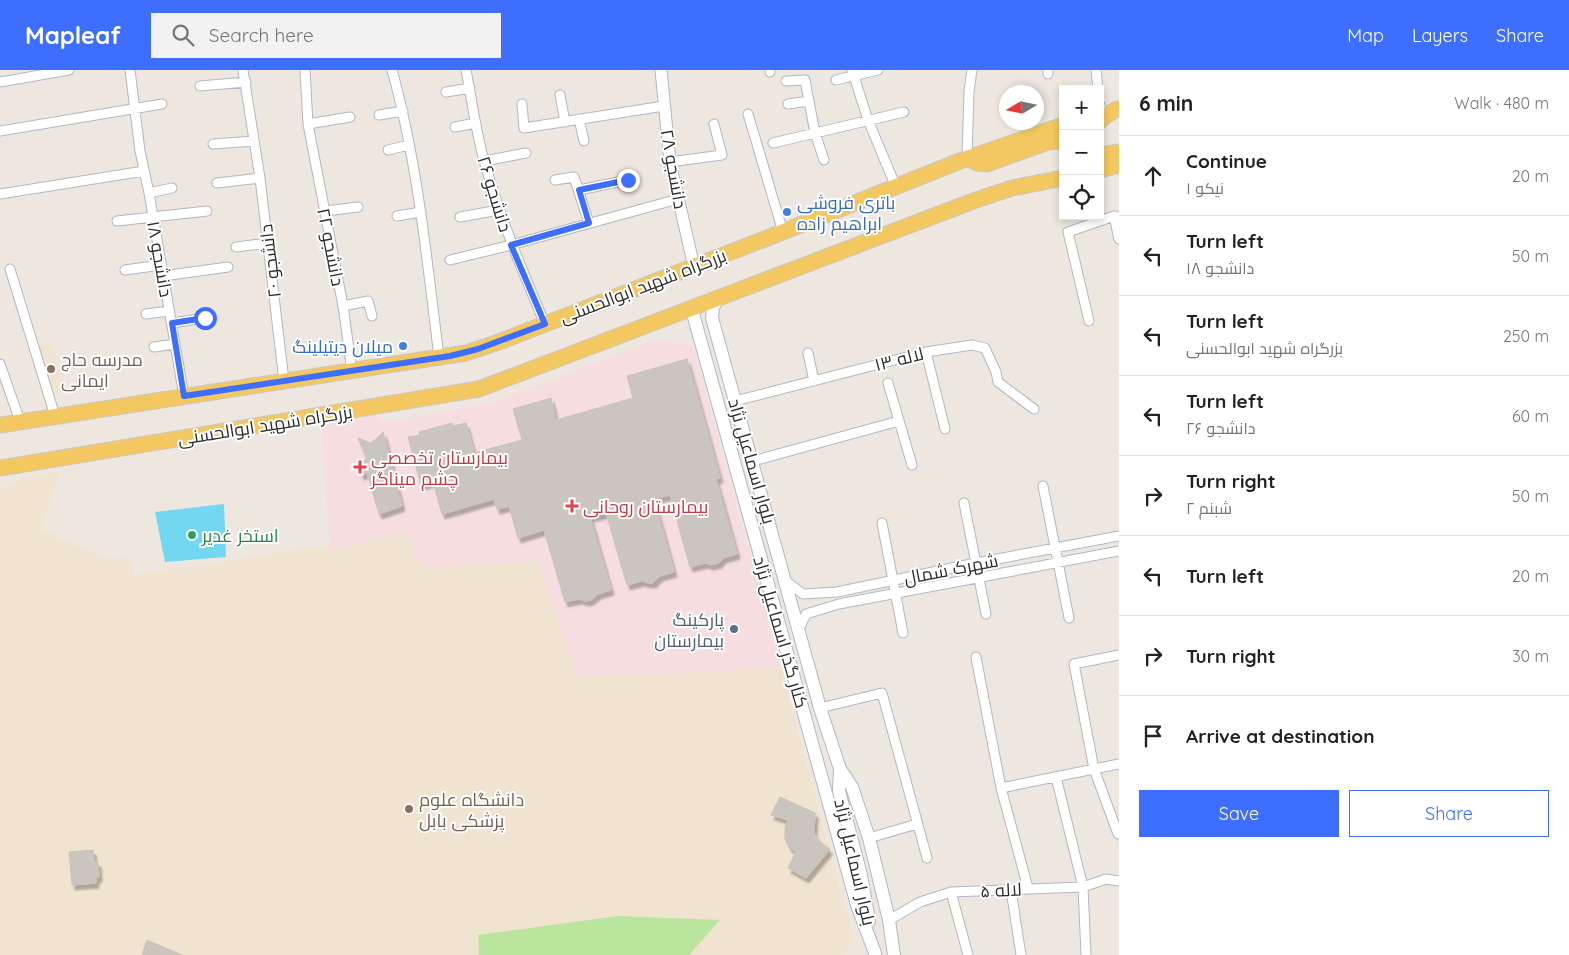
<!DOCTYPE html>
<html lang="en">
<head>
<meta charset="utf-8">
<style>
	body { margin:0; font-family:Quicksand,Cairo,sans-serif; background:#f2f2f2; color:#222 }
	.controls { position:absolute; right:15px; top:15px; display:grid; overflow:hidden; border-radius:0px; box-shadow:0 2px 8px #0003 }
	.controls button { width:45px; height:45px; display:grid; place-items:center; padding:0; border:0; border-bottom:1px solid #e0e0e0; background:#fff; color:#222; font:25px sans-serif }
	.compass { position:absolute; left:999px; top:15px; width:45px; height:45px; border-radius:50%; background:#fff; box-shadow:0 2px 8px #0003; rotate:260deg }
	.stop { position:absolute; width:15px; height:15px; margin:-11px; border:4px solid #3e6efd; border-radius:50%; background:#fff }
	.stop.end { background:#3e6efd; border-color:#fff; box-shadow:0 1px 5px #0008 }
	.list { margin:0; padding:0; list-style:none }
	h2 { display:flex; justify-content:space-between; align-items:center; height:65px; margin:0; padding:0 20px; font-size:21px }
	h2 small { font-size:16px; font-weight:400; color:#767676 }
	.list li { display:grid; grid-template-columns:32px 1fr auto; gap:15px; align-items:center; box-sizing:border-box; height:80px; padding:0 20px; border-top:1px solid #e0e0e0 }
	.list b { display:block; font-size:19px; white-space:nowrap }
	.list p { margin:0; font-size:16px; white-space:nowrap; color:#767676 }
	.list em { font-size:16px; font-style:normal; color:#767676 }
	.actions { display:flex; gap:10px; padding:15px 20px }
	.actions a { flex:1; padding:11px 0; border:1px solid #3e6efd; border-radius:0px; text-align:center; font-size:18px; color:#3e6efd }
	.actions .main { background:#3e6efd; color:#fff }
	.icon { flex:none; width:28px; height:28px; fill:none; stroke:currentColor; stroke-width:2; stroke-linecap:round; stroke-linejoin:round }
	.map { position:relative; flex:none; width:1119px; height:885px; overflow:hidden }
	header { display:flex; align-items:center; gap:30px; box-sizing:border-box; height:70px; padding:0 25px; background:#3e6efd; color:#fff }
	header strong { font-size:24px }
	nav { display:flex; gap:28px; margin-inline-start:auto; font-size:18px }
	.search { width:350px; height:45px; background:#f2f2f2; display:flex; align-items:center; gap:12px; box-sizing:border-box; padding:0 18px; border-radius:0px; color:#767676; font-size:19px }
	main { display:flex }
	aside { flex:1; background:#fff }
	.map>svg:first-child { display:block }
	.education { fill:#f0e3cf }
	.medical { fill:#f5dde0 }
	.green { fill:#b9e59c }
	.water { fill:#72d7f1 }
	.building { fill:#cac5be; stroke:#cac3b9; filter:url(#shadow) }
	.lines { fill:none; stroke-linecap:round; stroke-linejoin:round }
	.minor-casing { stroke:#b3b7c0; stroke-width:11 }
	.tertiary-casing { stroke:#b3b7c0; stroke-width:13 }
	.secondary-casing { stroke:#b3b7c0; stroke-width:14 }
	.primary-casing { stroke:#c8c8c8; stroke-width:17 }
	.minor { stroke:#fff; stroke-width:9 }
	.tertiary { stroke:#fff; stroke-width:11 }
	.secondary { stroke:#fff; stroke-width:12 }
	.primary { stroke:#f3c860; stroke-width:15 }
	.route { stroke:#3e6efd; stroke-width:6 }
	.shop-dot { fill:#3f7fe0; stroke:#fff; stroke-width:2 }
	.education-dot { fill:#8d6e63; stroke:#fff; stroke-width:2 }
	.health-dot { fill:#e0444e; stroke:#fff; stroke-width:2 }
	.leisure-dot { fill:#2e9e5b; stroke:#fff; stroke-width:2 }
	.service-dot { fill:#5c6f8a; stroke:#fff; stroke-width:2 }
	.labels { text-anchor:middle; dominant-baseline:central; stroke-width:4; stroke-linejoin:round; paint-order:stroke }
	.street-label { font-size:18px; fill:#2d2d2d; stroke:#fff }
	.shop-label { font-size:18px; fill:#366cbe; stroke:#fff; text-anchor:start }
	.education-label { font-size:18px; fill:#785e54; stroke:#fff; text-anchor:start }
	.health-label { font-size:18px; fill:#be3a42; stroke:#fff; text-anchor:start }
	.leisure-label { font-size:18px; fill:#27864d; stroke:#fff; text-anchor:start }
	.service-label { font-size:18px; fill:#4e5e75; stroke:#fff; text-anchor:end }
</style>
</head>
<body>
<header>
<strong>Mapleaf</strong>
<div class="search"><svg class="icon" aria-label="search" viewBox="0 0 24 24"><circle cx="10" cy="10" r="6"/><path d="M15 15l6 6"/></svg>Search here</div>
<nav><a>Map</a><a>Layers</a><a>Share</a></nav>
</header>
<main>
<div class="map">
<svg width="1119" height="885" viewBox="0 0 1119 885">
	<defs>
		<filter id="shadow"><feDropShadow dx="3" dy="5" stdDeviation="1" flood-color="#0004"/></filter>
	</defs>
	<rect width="100%" height="100%" fill="#eee7df"/>
	<path class="education" d="M52,273L65,322L51,326L38,276Z
		M60,402L40,458L105,489L130,488L134,505L329,475L331,481L406,463L413,488L430,498L537,492L577,607L781,598L854,871L843,885H0V419L31,406Z"/>
	<path class="medical" d="M656,269L693,277L781,598L577,607L537,492L430,498L413,488L406,463L330,481L321,353L377,345L383,352L489,334Z"/>
	<path class="green" d="M618,846L720,850L689,885H479L478,865Z"/>
	<path class="water" d="M224,434L226,487L165,492L155,442Z"/>
	<path class="building" d="M687,289L720,408L716,409L737,484L723,488L719,493L711,495L705,493L690,497L670,425L654,429L674,502L660,506L653,513H648L642,511L627,515L606,443L590,447L611,520L598,524L591,530L586,531L579,529L565,532L544,460L518,468L509,436L497,439L494,429L442,444L433,412L421,415L408,367L420,365L419,362L452,353L453,356L466,353L474,383L522,370L513,339L551,328L556,350L633,328L627,306Z
		M383,362L402,436L379,444L367,403L361,405L358,392L367,389L358,368L371,373L377,368Z
		M780,727L815,743L814,763L820,772L830,779L806,808L788,798L796,782L789,777L785,769V757L788,750L771,745Z
		M93,780L94,792H98L99,807L96,808V813L72,815L69,782Z
		M147,870L182,885H142Z"/>
	<g class="lines">
		<defs>
			<path id="minor" d="M130,0L140,81L149,123L184,326
				M243,0L260,108L284,311
				M305,0L308,54L343,236L352,301
				M392,0C418,94 427,191 439,287
				M466,0C472,31 476,63 485,94C501,150 522,200 545,254
				M770,0V2
				M852,0L868,50L896,117
				M1048,0V4
				M1096,0L1098,19
				M836,10L878,0
				M786,11L805,10L815,63L824,90
				M0,12L69,0
				M200,16L246,12
				M446,22L470,18
				M560,25L565,52
				M522,34L524,58L664,36
				M788,34L809,31
				M1100,35L1101,42
				M748,44L783,162
				M379,45L403,41
				M579,49L584,71
				M308,54L350,47
				M455,57L476,53
				M0,61L162,34
				M773,73L904,42
				M213,74L254,71
				M388,80L409,75
				M967,88L969,21L972,0
				M484,91L526,83
				M670,92L722,85L714,54
				M555,110L574,107L589,153
				M217,113L260,108
				M579,120L628,110
				M149,123L172,118
				M0,124L144,101
				M325,141L358,137
				M397,146L421,142
				M1114,146L1119,169
				M460,147L499,140
				M117,151L207,141
				M236,177L268,173
				M450,190L511,175L678,129
				M10,199L55,346
				M125,200L161,195
				M163,206L228,197
				M343,236L368,231L372,246
				M146,244L169,241
				M1089,251L1068,162L1114,146L1119,147
				M172,253L205,248
				M154,277L175,274
				M926,282L945,359
				M808,283L814,311
				M0,294L20,351
				M888,313L912,395
				M735,331L926,282L972,275L985,278L996,302L998,312L1034,339
				M753,391L899,351
				M1043,416L1069,548
				M964,433L986,544
				M882,453L903,563
				M786,511L803,524L837,522L976,493L1119,466
				M799,559L806,544L839,534L1119,481
				M976,587L1001,718L1028,818
				M820,638L882,623L927,788
				M1056,707L1083,817L1086,885
				M1001,718L1119,694
				M1118,764L1094,699L1074,594L1119,585
				M869,768L917,754
				M1011,820L1021,885
				M951,822L968,885
				M889,850L920,832L951,822L1083,817L1106,809L1119,811"/>
			<path id="tertiary" d="M661,0L670,92L694,197"/>
			<path id="secondary" d="M718,228L713,237L712,248L820,638L840,699L852,717L869,768L889,850L894,885
				M692,240L857,835L875,883
				M840,699L839,721L861,805L869,851"/>
			<path id="primary" d="M1100,51L1107,45L1117,39
				M1100,85L1119,82
				M967,88L977,93L987,94L1048,72L1054,71L1063,72
				M1100,100L1119,95
				M0,355L466,283L496,273L775,165L960,91L1063,55
				M0,398L479,319L976,130L1012,118L1063,108"/>
		</defs>
		<use href="#minor" class="minor-casing"/>
		<use href="#tertiary" class="tertiary-casing"/>
		<use href="#secondary" class="secondary-casing"/>
		<use href="#primary" class="primary-casing"/>
		<use href="#minor" class="minor"/>
		<use href="#tertiary" class="tertiary"/>
		<use href="#secondary" class="secondary"/>
		<use href="#primary" class="primary"/>
	</g>
	<g class="lines">
		<path class="route" d="M205,248L172,253L184,326L450,286L478,279L545,254L511,175L589,153L579,120L628,110"/>
	</g>
	<g class="shop-dot">
		<circle cx="787" cy="142" r="5"/>
		<circle cx="403" cy="276" r="5"/>
	</g>
	<g class="education-dot">
		<circle cx="51" cy="299" r="5"/>
		<circle cx="409" cy="739" r="5"/>
	</g>
	<g class="health-dot">
		<path d="M357.5 389.5h5v5h5v5h-5v5h-5v-5h-5v-5h5z"/>
		<path d="M569.5 428.5h5v5h5v5h-5v5h-5v-5h-5v-5h5z"/>
	</g>
	<circle class="leisure-dot" cx="192" cy="465" r="5"/>
	<circle class="service-dot" cx="734" cy="559" r="5"/>
	<g class="labels">
		<g class="street-label">
			<text transform="translate(674 99) rotate(80)">دانشجو ۲۸</text>
			<text transform="translate(495 124) rotate(73)">دانشجو ۲۶</text>
			<text transform="translate(331 177) rotate(79)">دانشجو ۲۲</text>
			<text transform="translate(160 189) rotate(80)">دانشجو ۱۸</text>
			<text transform="translate(270 191) rotate(-97)">دانشجو ۲۰</text>
			<text transform="translate(643 216) rotate(-21)">بزرگراه شهید ابوالحسنی</text>
			<text transform="translate(899 289) rotate(-14)">لاله ۱۳</text>
			<text transform="translate(265 355) rotate(-9)">بزرگراه شهید ابوالحسنی</text>
			<text transform="translate(752 391) rotate(74)">بلوار اسماعیل نژاد</text>
			<text transform="translate(951 499) rotate(-11)">شهرک شمال</text>
			<text transform="translate(781 562) rotate(74)">کنار گذر اسماعیل نژاد</text>
			<text transform="translate(855 792) rotate(77)">بلوار اسماعیل نژاد</text>
			<text transform="translate(1001 820) rotate(-3)">لاله ۵</text>
		</g>
		<g class="shop-label">
			<text x="797" y="132">باتری فروشی<tspan x="797" dy="21">ابراهیم زاده</tspan></text>
			<text x="393" y="276" text-anchor="end">میلان دیتیلینگ</text>
		</g>
		<g class="education-label">
			<text x="61" y="289">مدرسه حاج<tspan x="61" dy="21">ایمانی</tspan></text>
			<text x="419" y="729">دانشگاه علوم<tspan x="419" dy="21">پزشکی بابل</tspan></text>
		</g>
		<g class="health-label">
			<text x="371" y="387">بیمارستان تخصصی<tspan x="371" dy="21">چشم میناگر</tspan></text>
			<text x="583" y="436">بیمارستان روحانی</text>
		</g>
		<g class="leisure-label">
			<text x="202" y="465">استخر غدیر</text>
		</g>
		<g class="service-label">
			<text x="724" y="549">پارکینگ<tspan x="724" dy="21">بیمارستان</tspan></text>
		</g>
	</g>
</svg>
<div class="controls">
<button>+</button>
<button>−</button>
<button><svg class="icon" aria-label="locate" viewBox="0 0 24 24"><circle cx="12" cy="12" r="6"/><path d="M12 2v4M12 18v4M2 12h4M18 12h4"/></svg></button>
</div>
<svg class="compass" viewBox="-18 -18 36 36"><path d="M0-13l5 13h-10z" fill="#e53935"/><path d="M0 13l5-13h-10z" fill="#767676"/></svg>
<div class="stop" style="left:205px;top:248px"></div>
<div class="stop end" style="left:628px;top:110px"></div>
</div>
<aside>
<h2>6 min<small>Walk · 480 m</small></h2>
<ul class="list">
<li><svg class="icon" aria-label="ahead" viewBox="0 0 24 24"><path d="M12 20V5M6 11l6-6 6 6"/></svg><div><b>Continue</b><p>نیکو ۱</p></div><em>20 m</em></li>
<li><svg class="icon" aria-label="left" viewBox="0 0 24 24"><path d="M17 20v-9H6M10 6l-5 5 5 5"/></svg><div><b>Turn left</b><p>دانشجو ۱۸</p></div><em>50 m</em></li>
<li><svg class="icon" aria-label="left" viewBox="0 0 24 24"><path d="M17 20v-9H6M10 6l-5 5 5 5"/></svg><div><b>Turn left</b><p>بزرگراه شهید ابوالحسنی</p></div><em>250 m</em></li>
<li><svg class="icon" aria-label="left" viewBox="0 0 24 24"><path d="M17 20v-9H6M10 6l-5 5 5 5"/></svg><div><b>Turn left</b><p>دانشجو ۲۶</p></div><em>60 m</em></li>
<li><svg class="icon" aria-label="right" viewBox="0 0 24 24"><path d="M7 20v-9h11M14 6l5 5-5 5"/></svg><div><b>Turn right</b><p>شبنم ۲</p></div><em>50 m</em></li>
<li><svg class="icon" aria-label="left" viewBox="0 0 24 24"><path d="M17 20v-9H6M10 6l-5 5 5 5"/></svg><div><b>Turn left</b></div><em>20 m</em></li>
<li><svg class="icon" aria-label="right" viewBox="0 0 24 24"><path d="M7 20v-9h11M14 6l5 5-5 5"/></svg><div><b>Turn right</b></div><em>30 m</em></li>
<li><svg class="icon" aria-label="arrive" viewBox="0 0 24 24"><path d="M6 21V4h12l-3 4 3 4H6"/></svg><div><b>Arrive at destination</b></div></li>
</ul>
<div class="actions"><a class="main">Save</a><a>Share</a></div>
</aside>
</main>
</body>
</html>
